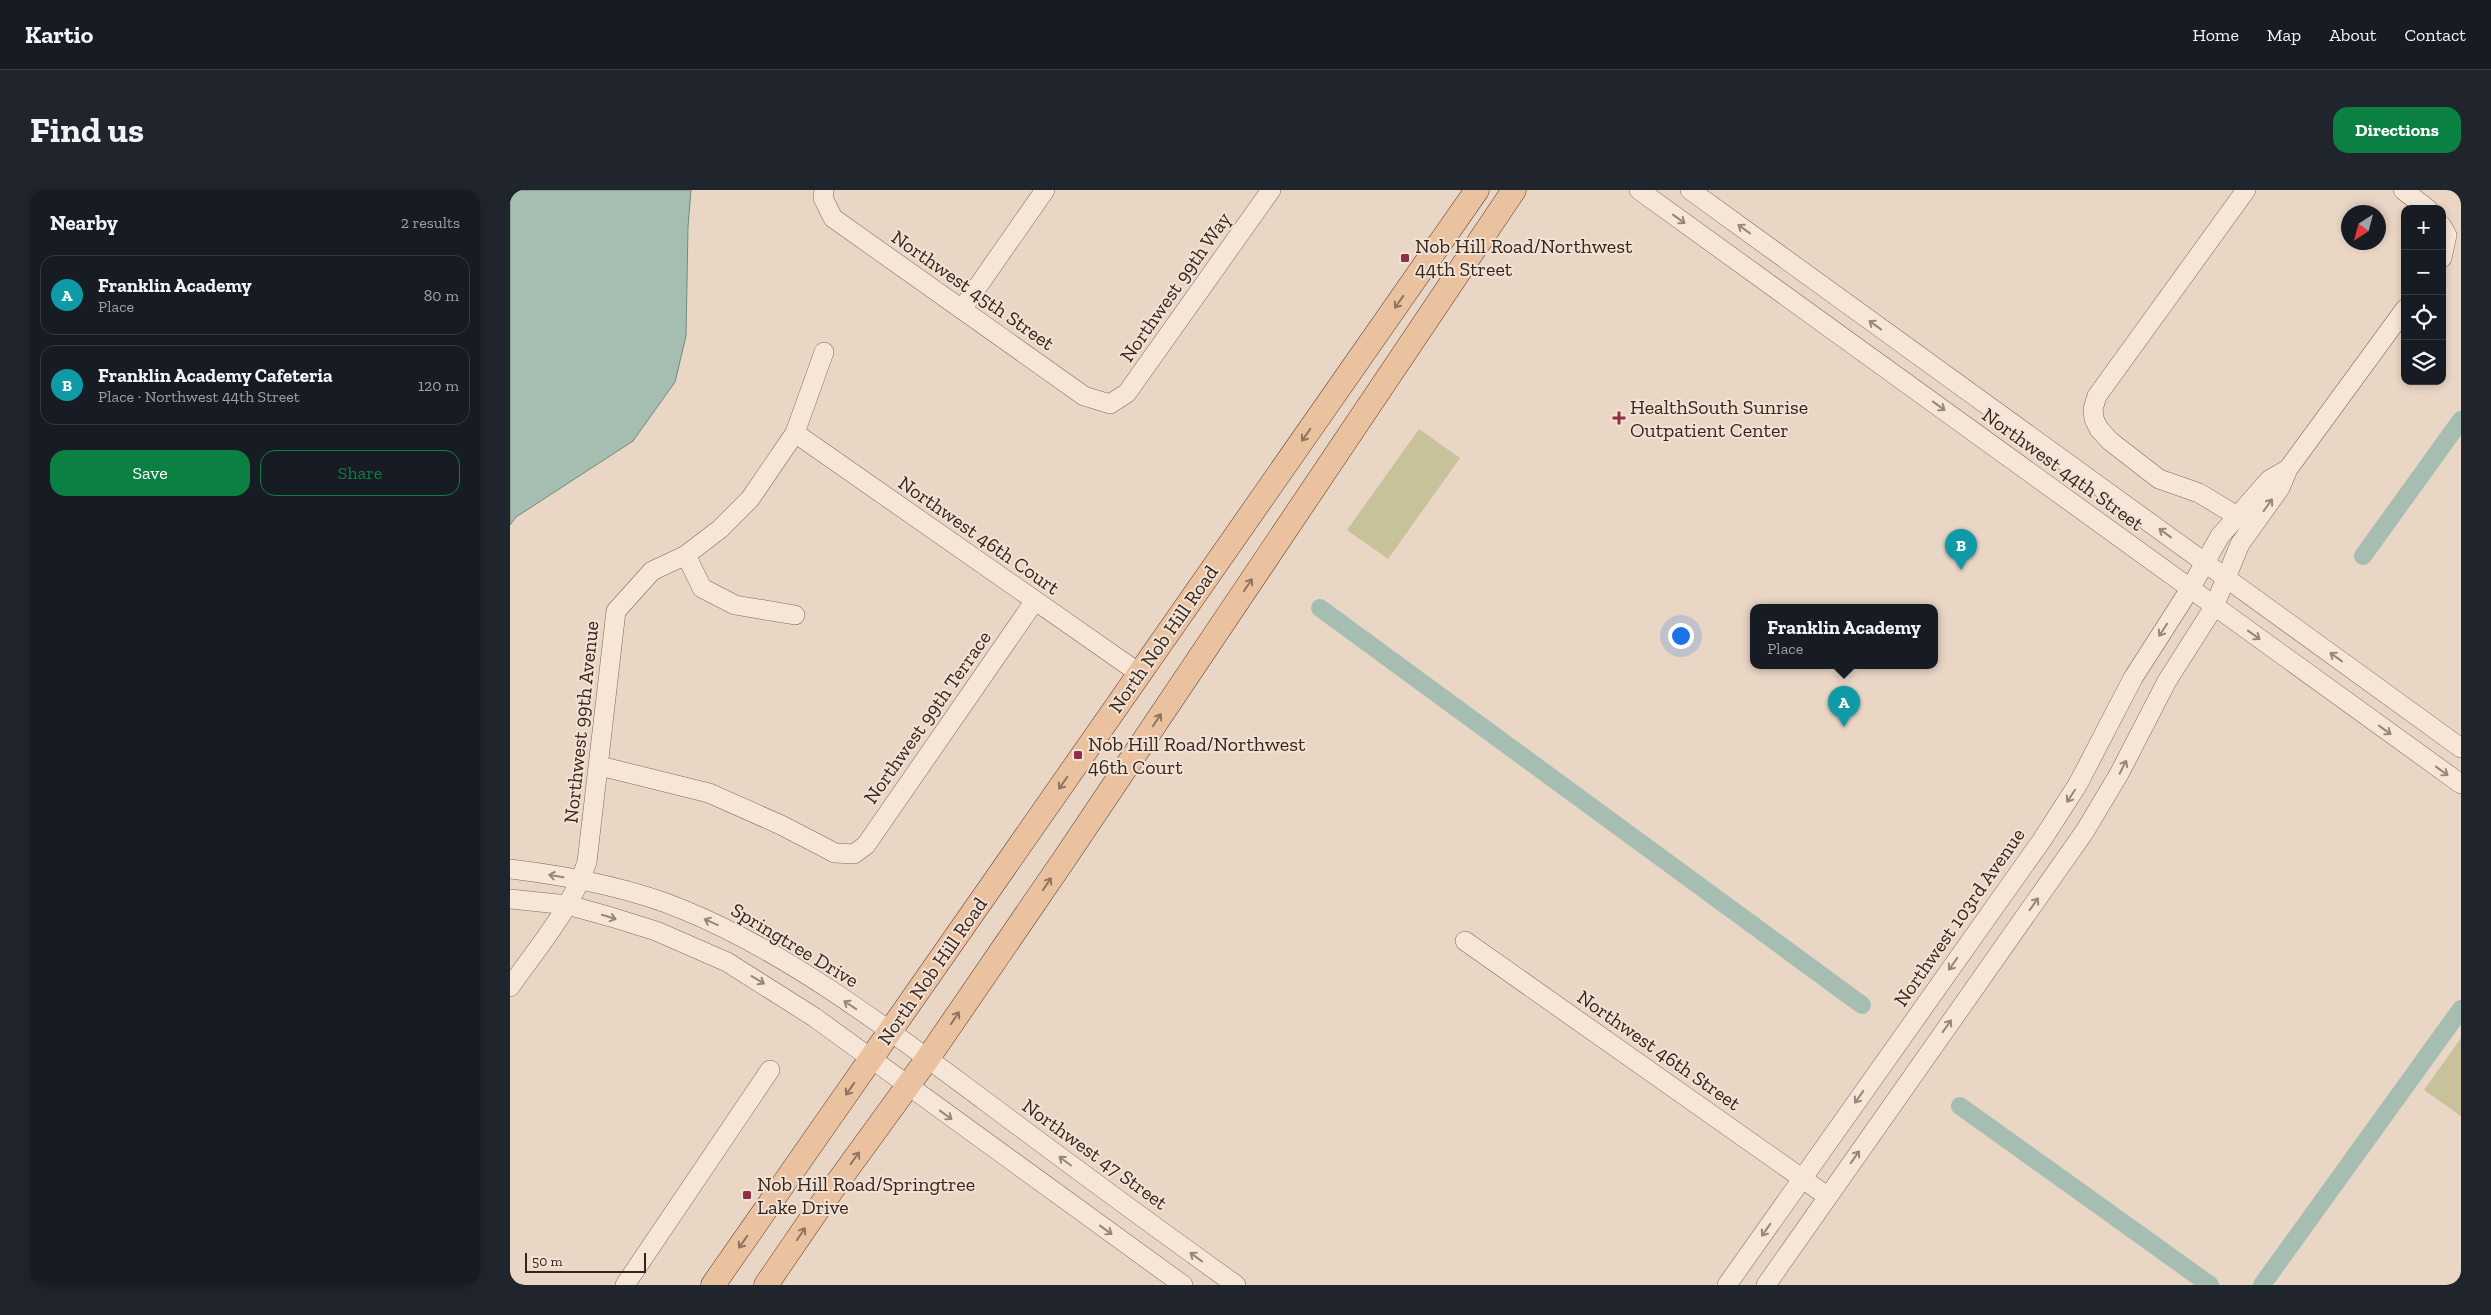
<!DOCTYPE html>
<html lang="en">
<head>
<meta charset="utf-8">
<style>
	body { margin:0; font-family:"Zilla Slab",serif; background:#20242c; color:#f1f3f6 }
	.controls { position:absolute; right:15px; top:15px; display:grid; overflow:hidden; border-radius:10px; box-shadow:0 2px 8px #0003 }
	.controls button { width:45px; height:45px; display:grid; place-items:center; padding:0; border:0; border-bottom:1px solid #363941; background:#171b24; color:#f1f3f6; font:25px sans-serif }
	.compass { position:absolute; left:1831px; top:15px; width:45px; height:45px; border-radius:50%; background:#171b24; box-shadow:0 2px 8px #0003; rotate:216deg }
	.scale { position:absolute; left:15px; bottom:12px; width:121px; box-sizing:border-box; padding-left:5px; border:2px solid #35251f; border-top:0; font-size:14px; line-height:18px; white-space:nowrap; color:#35251f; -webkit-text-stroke:4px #f2e2d4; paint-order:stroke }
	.you { position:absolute; left:1170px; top:445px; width:18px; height:18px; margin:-12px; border:4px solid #fff; border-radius:50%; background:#1a73e8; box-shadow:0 0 0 8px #1a73e833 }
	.badge { display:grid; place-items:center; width:32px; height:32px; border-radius:50%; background:#0b8043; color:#fff; font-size:16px; font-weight:700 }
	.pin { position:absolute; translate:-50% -41px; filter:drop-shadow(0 1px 2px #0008) }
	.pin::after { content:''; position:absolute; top:26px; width:18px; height:15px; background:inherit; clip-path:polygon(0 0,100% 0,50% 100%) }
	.popup { position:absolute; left:1240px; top:414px; width:188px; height:65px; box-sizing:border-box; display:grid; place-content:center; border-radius:10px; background:#171b24; filter:drop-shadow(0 1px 4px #0005); font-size:16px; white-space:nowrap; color:#9ea1a6 }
	.popup b { font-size:19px; color:#f1f3f6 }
	.popup::after { content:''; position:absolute; left:50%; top:100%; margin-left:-10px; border:10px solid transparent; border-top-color:#171b24 }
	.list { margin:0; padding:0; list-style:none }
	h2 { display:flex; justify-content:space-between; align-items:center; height:65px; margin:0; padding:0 20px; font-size:21px }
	h2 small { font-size:16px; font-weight:400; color:#9ea1a6 }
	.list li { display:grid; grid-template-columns:32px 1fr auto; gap:15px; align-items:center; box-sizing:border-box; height:80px; margin:0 10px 10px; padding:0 10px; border:1px solid #363941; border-radius:15px }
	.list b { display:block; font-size:19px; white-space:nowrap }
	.list p { margin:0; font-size:16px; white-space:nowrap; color:#9ea1a6 }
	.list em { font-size:16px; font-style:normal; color:#9ea1a6 }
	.actions { display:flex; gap:10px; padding:15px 20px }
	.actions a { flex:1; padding:11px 0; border:1px solid #0b8043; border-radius:15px; text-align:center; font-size:18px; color:#0b8043 }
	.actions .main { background:#0b8043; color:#fff }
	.icon { flex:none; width:28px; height:28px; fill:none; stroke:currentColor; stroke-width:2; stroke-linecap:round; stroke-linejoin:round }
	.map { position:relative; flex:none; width:1951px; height:1095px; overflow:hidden; border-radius:15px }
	header { display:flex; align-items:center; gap:30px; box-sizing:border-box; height:70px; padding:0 25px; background:#171b24; border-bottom:1px solid #363941 }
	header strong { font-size:24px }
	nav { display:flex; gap:28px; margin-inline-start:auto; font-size:18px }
	.intro { display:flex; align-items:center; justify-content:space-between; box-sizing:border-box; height:120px; padding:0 30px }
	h1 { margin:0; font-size:35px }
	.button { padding:12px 22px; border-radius:15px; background:#0b8043; color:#fff; font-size:18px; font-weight:700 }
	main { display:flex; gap:30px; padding:0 30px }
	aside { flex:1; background:#171b24; border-radius:15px; box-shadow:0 2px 8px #0003 }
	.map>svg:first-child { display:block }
	.green { fill:#c7c29a }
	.water { fill:#a6beb1; stroke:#6e8b7d }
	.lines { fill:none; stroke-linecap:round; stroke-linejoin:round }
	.canal { stroke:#a6beb1; stroke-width:18 }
	.minor-casing { stroke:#84685c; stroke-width:20 }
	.major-casing { stroke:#523830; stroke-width:25 }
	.minor { stroke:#f6e6d7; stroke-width:19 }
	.major { stroke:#ebc2a0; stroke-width:24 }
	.oneway { stroke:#96867b }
	.oneway2 { stroke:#907460 }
	.poi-dot { fill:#8e3147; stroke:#f2e2d4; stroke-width:2 }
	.labels { text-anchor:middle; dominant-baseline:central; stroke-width:4; stroke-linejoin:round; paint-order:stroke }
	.poi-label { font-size:20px; fill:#35251f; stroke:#f2e2d4; text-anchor:start }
	.street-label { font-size:20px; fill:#35251f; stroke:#f2e2d4 }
</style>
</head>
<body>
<header>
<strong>Kartio</strong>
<nav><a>Home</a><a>Map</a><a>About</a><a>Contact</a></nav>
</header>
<div class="intro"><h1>Find us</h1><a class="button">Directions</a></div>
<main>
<aside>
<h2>Nearby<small>2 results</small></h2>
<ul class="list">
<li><span class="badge" style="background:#0f9aa8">A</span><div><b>Franklin Academy</b><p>Place</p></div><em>80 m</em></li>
<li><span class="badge" style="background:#0f9aa8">B</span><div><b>Franklin Academy Cafeteria</b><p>Place · Northwest 44th Street</p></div><em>120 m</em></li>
</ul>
<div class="actions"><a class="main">Save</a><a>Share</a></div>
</aside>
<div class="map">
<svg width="1951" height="1095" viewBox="0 0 1951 1095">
	<rect width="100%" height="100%" fill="#ead6c5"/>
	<path class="green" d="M909,239L950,268L878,369L837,340Z
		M1951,848V926L1914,900Z"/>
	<path class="water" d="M0,0H181L178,37L176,146L165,192L123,251L6,327L0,335Z"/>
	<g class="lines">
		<path class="canal" d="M1853,366L1951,230
			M810,418L1352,815
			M1450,916L1700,1095
			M1752,1095L1951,819"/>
		<defs>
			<path id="minor" d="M314,0L313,8L323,28L574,206L600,214L617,203L761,0
				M1129,0L1951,594
				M1180,0L1951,558
				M1736,0L1587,206L1583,219L1584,229L1589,239L1600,251L1649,289L1689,303L1737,332
				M1893,0L1918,19
				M1932,36L1937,45L1932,68
				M452,119L535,0
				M285,243L629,483
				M176,365L192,398L225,415L285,425
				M90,576L199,603L271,635L325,663L344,664L356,655L524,412
				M0,679C58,686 119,697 174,720C281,764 382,842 475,911C558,973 642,1035 726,1095
				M0,709L58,715L101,727L146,741L217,772L304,827L673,1095
				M955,751L1317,1006
				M0,797C28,757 62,718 77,672L106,421L142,381L176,365L210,339L240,309L285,243L314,162
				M115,1095L260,880
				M1217,1095L1532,650L1568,594L1623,488L1680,399L1710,346L1759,290L1778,279
				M1256,1095L1575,641L1609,584L1657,491L1704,417L1730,354L1770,298L1778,279L1895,119"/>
			<path id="major" d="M203,1095L967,0
				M256,1095L306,1022L418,868L553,671L1004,0"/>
		</defs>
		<use href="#minor" class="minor-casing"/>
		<use href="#major" class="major-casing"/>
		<use href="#minor" class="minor"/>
		<use href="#major" class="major"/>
	</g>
	<defs><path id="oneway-shaft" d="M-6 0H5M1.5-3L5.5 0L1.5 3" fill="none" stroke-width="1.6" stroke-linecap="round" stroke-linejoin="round" transform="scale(1.25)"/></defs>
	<g class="oneway">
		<use href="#oneway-shaft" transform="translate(1169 29) rotate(36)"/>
		<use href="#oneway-shaft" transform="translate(1234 39) rotate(-144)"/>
		<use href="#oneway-shaft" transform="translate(1365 135) rotate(-144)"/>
		<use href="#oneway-shaft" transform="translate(1429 216) rotate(36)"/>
		<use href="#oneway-shaft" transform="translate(1758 315) rotate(-54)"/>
		<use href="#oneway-shaft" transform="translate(1655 343) rotate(-144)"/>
		<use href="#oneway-shaft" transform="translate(1653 440) rotate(123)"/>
		<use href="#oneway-shaft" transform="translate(1744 445) rotate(36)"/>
		<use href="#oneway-shaft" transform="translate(1826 467) rotate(-144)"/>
		<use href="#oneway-shaft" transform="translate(1875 540) rotate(36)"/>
		<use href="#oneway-shaft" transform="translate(1613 577) rotate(-63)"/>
		<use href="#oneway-shaft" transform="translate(1932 581) rotate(36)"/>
		<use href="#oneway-shaft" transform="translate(1561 606) rotate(123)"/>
		<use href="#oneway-shaft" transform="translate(46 686) rotate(-171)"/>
		<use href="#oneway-shaft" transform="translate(1524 714) rotate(-55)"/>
		<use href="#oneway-shaft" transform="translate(99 727) rotate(17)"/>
		<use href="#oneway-shaft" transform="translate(201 732) rotate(-156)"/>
		<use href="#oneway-shaft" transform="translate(1443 774) rotate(125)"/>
		<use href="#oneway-shaft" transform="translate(248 790) rotate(31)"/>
		<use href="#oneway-shaft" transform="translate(340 815) rotate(-146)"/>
		<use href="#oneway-shaft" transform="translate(1437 836) rotate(-55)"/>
		<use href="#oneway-shaft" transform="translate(1349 907) rotate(125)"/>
		<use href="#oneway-shaft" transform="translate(436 925) rotate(36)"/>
		<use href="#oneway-shaft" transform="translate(1345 967) rotate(-55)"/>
		<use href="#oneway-shaft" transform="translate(555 971) rotate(-143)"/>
		<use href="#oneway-shaft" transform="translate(596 1040) rotate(36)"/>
		<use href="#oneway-shaft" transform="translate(1256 1040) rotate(125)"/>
		<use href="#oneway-shaft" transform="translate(686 1067) rotate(-144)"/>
	</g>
	<g class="oneway2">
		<use href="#oneway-shaft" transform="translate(889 112) rotate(125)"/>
		<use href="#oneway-shaft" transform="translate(796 245) rotate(125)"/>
		<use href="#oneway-shaft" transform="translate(738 395) rotate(-56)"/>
		<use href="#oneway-shaft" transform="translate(647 530) rotate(-56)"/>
		<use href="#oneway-shaft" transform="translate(553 593) rotate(125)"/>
		<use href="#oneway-shaft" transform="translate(537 694) rotate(-56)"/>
		<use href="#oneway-shaft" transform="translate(445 828) rotate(-56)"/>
		<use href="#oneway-shaft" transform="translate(340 899) rotate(125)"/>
		<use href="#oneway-shaft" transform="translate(345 968) rotate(-54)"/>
		<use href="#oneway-shaft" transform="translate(291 1044) rotate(-56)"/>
		<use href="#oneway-shaft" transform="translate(233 1052) rotate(125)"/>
	</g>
	<g class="poi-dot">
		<rect x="890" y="63" width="10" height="10" rx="2.5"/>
		<path d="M1106.5 220.5h5v5h5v5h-5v5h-5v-5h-5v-5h5z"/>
		<rect x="563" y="560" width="10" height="10" rx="2.5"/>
		<rect x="232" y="1000" width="10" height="10" rx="2.5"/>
	</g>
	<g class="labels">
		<g class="poi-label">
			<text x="905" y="56">Nob Hill Road/Northwest<tspan x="905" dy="23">44th Street</tspan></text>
			<text x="1120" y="217">HealthSouth Sunrise<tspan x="1120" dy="23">Outpatient Center</tspan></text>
			<text x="578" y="554">Nob Hill Road/Northwest<tspan x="578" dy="23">46th Court</tspan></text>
			<text x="247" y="994">Nob Hill Road/Springtree<tspan x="247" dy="23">Lake Drive</tspan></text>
		</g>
		<g class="street-label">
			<text transform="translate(665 97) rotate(-55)">Northwest 99th Way</text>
			<text transform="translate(463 100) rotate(35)">Northwest 45th Street</text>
			<text transform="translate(1553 279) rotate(36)">Northwest 44th Street</text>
			<text transform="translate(469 345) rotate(35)">Northwest 46th Court</text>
			<text transform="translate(653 449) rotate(-55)">North Nob Hill Road</text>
			<text transform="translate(417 527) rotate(-55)">Northwest 99th Terrace</text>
			<text transform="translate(71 532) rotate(-84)">Northwest 99th Avenue</text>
			<text transform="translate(1449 727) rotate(-55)">Northwest 103rd Avenue</text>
			<text transform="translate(285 755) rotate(31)">Springtree Drive</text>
			<text transform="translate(422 781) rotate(-55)">North Nob Hill Road</text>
			<text transform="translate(1149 860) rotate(35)">Northwest 46th Street</text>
			<text transform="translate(585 964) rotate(36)">Northwest 47 Street</text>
		</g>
	</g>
</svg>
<div class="controls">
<button>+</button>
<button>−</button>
<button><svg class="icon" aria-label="locate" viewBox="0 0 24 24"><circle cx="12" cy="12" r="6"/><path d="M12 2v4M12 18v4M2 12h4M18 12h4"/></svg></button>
<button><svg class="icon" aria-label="layers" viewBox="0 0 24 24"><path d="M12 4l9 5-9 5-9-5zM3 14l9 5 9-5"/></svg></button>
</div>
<svg class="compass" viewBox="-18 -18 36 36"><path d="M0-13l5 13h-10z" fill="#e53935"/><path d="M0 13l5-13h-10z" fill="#9ea1a6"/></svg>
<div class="scale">50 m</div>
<div class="you"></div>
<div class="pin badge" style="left:1334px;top:537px;background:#0f9aa8">A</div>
<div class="popup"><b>Franklin Academy</b>Place</div>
<div class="pin badge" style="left:1451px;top:380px;background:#0f9aa8">B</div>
</div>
</main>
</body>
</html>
